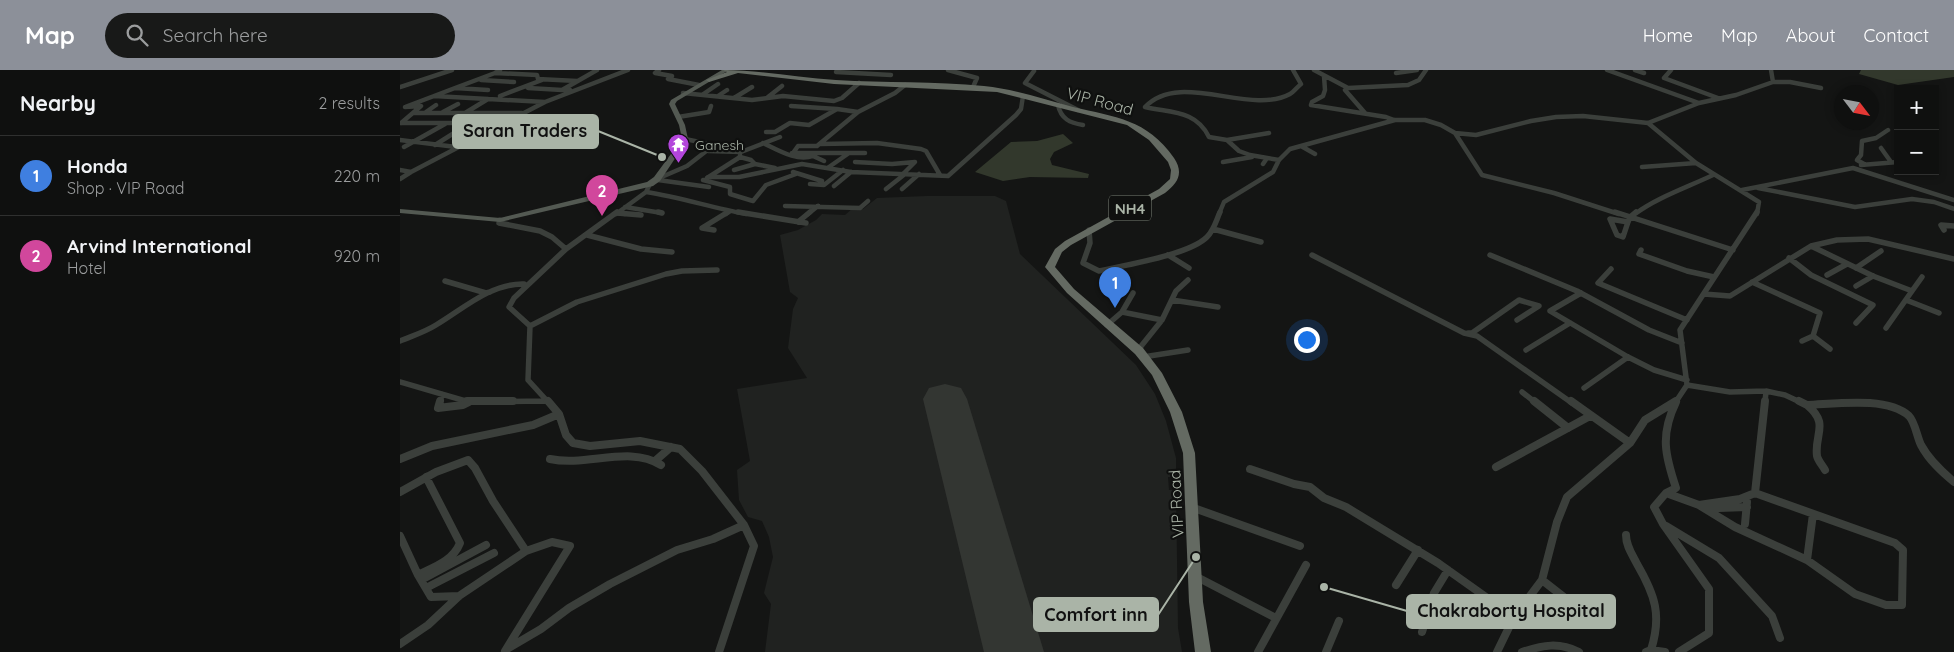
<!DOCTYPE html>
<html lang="en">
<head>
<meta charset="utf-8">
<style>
	body { margin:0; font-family:Quicksand,sans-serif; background:#181918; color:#f1f3f6 }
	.controls { position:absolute; right:15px; top:15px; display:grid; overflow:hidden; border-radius:0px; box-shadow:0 2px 8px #0003 }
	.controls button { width:45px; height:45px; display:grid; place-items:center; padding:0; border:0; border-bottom:1px solid #2f302f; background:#0f100f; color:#f1f3f6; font:25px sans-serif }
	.compass { position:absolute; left:1434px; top:15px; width:45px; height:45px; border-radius:50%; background:#0f100f; box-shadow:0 2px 8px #0003; rotate:122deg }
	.you { position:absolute; left:906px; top:269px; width:18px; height:18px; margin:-12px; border:4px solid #fff; border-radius:50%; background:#1a73e8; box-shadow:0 0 0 8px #1a73e833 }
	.badge { display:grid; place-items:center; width:32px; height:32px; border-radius:50%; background:#8c9099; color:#fff; font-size:16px; font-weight:700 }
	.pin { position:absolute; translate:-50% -41px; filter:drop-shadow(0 1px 2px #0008) }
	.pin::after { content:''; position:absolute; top:26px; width:18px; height:15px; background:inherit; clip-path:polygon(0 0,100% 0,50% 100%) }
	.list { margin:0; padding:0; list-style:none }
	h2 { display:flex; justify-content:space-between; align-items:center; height:65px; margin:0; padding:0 20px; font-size:21px }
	h2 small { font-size:16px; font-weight:400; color:#9b9d9e }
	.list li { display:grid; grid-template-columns:32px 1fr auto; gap:15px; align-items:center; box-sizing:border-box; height:80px; padding:0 20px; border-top:1px solid #2f302f }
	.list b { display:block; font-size:19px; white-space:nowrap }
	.list p { margin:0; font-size:16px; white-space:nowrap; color:#9b9d9e }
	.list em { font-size:16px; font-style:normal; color:#9b9d9e }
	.icon { flex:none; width:28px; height:28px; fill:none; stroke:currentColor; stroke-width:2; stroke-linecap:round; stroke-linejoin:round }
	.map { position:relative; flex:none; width:1554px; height:582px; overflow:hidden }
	header { display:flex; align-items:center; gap:30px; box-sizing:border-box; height:70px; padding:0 25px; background:#8c9099; color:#fff }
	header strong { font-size:24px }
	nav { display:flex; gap:28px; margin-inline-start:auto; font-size:18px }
	.search { width:350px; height:45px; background:#181918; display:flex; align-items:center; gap:12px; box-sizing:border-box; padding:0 18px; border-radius:28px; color:#9b9d9e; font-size:19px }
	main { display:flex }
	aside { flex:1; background:#0f100f }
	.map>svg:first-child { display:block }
	.built { fill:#202220 }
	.water { fill:#32382c }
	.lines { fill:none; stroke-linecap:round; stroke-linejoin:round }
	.runway { fill:#333632; fill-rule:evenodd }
	.street-far2 { stroke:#3b3f3b; stroke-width:4.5 }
	.street-far1 { stroke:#3b3f3b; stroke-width:5.5 }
	.street { stroke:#3b3f3b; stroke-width:8 }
	.primary { fill:#535952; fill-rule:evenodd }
	.highway { fill:#646a62; fill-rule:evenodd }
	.labels { text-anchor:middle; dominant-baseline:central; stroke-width:4.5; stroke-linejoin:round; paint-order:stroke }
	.far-poi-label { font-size:14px; fill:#aab4a7; stroke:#0f100f; text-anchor:start }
	.shield { fill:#0f100f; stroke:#7c8379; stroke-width:1 }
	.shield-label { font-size:15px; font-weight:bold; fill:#aab4a7 }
	.street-label { font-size:16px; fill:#aab4a7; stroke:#0f100f }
	.leader { fill:none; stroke:#aab4a7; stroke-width:2 }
	.callout-dot { fill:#aab4a7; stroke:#0f100f; stroke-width:2 }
	.callout { fill:#aab4a7; stroke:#aab4a7; stroke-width:2 }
	.callout-label { font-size:18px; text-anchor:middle; font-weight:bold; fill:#111 }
</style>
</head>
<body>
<header>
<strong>Map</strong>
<div class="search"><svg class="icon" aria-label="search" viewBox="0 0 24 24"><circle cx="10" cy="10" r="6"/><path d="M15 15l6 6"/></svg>Search here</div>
<nav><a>Home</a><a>Map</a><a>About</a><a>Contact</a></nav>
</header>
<main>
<aside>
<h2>Nearby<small>2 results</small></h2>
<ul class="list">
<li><span class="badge" style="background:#3f7fe0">1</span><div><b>Honda</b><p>Shop · VIP Road</p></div><em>220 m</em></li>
<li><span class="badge" style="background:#d1479c">2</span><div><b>Arvind International</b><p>Hotel</p></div><em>920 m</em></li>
</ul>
</aside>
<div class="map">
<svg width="1554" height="582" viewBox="0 0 1554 582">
	<rect width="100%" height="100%" fill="#141514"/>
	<path class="built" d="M527,126H595L606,131L620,184L736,295L755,324L766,351L776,388V407H768L769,420H776L778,558L782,582H365L371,534L364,523L373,487L369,467L362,451L348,447L339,430L337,400L350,391L337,319L407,308L388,278L393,239L398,228L390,222L380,165L398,160L416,150L422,144L445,145L453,138L463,139L477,128Z"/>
	<path class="water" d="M1461,0H1554V7L1498,15L1459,4Z
		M663,64L673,73L654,82L650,89L652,95L689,104L688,108L630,107L603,111L575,102L611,72L637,71Z"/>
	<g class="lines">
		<path class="runway" d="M545,314L561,318L567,329L644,582H584L523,329L529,318Z"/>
		<path class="street-far2" d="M100,0L95,3L137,5L138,9L177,11
			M259,0L255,3L272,6L268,9L299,15
			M548,0L577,8L573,17
			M914,0L948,18L1008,15L1019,10L1026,0
			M1207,0L1299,33
			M1235,0L1244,3
			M1271,0L1264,8L1318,28
			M634,1L625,13L678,40
			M436,2L491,5
			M996,3L1017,0
			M924,6L925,20L923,26L912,32L911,35L986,47L994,50
			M81,10L114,12
			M1373,12H1390L1421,18
			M0,17L52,0
			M55,18L34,26L88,29L65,43
			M128,18L162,20
			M948,18L945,20L965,43
			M88,20L55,18L95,3
			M170,20H162L197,0
			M283,23L352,30L383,26L434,31L442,28L459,13
			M302,25L318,14
			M100,26L142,10
			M318,26L327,20
			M368,27L382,16
			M334,28L352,17
			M88,29L145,32
			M658,35C661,49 670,53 683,55
			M391,36L437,39
			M26,42L36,35
			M43,42L58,34
			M14,43H122
			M278,47L309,42L311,36
			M64,49L101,53
			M1,53H55L94,57
			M1,53L21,36L5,37L34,26
			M1248,53L1296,93L1359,132L1357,144
			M366,62H375L390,53L409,55L437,39L458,42
			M1055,63L1082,105L1154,123L1219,144
			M0,70L56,77
			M827,70L869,63
			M363,73C378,80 397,92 413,86L424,91
			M420,74L477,73L521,79L526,81L540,105
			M35,75L54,63
			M901,76L915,84
			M4,77L45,54
			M1481,78L1491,92
			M308,81L341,82L380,67
			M392,83H449
			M393,83L398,76H417L458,42L495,23L505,15
			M340,85V87L351,90L355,94L375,98
			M879,90L850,85L839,81L827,70L809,67C796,40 771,43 745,37C780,0 849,46 890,24C894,22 897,17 901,14L893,0
			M455,92L492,94L515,92L503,104
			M823,92L852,87
			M863,94L867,88
			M1464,94L1457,90L1461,85L1462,71L1476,68L1488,60
			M1461,95L1498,92
			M429,97L449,83H465
			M1242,97L1296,93
			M0,100L11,102L0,109
			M334,100L355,94
			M11,102L145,32L228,0
			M393,102L422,111
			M308,107H339L402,94L451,102L548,106L616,45L621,39L623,26
			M307,108L340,87
			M257,109L287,96L314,75L285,69
			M258,110L309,117
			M303,110L330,117V124L353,131L366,115L396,104
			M410,114L424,115L443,100
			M434,116L451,102
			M1358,118L1455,137L1512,129L1534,132L1554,139
			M486,119L505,104
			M502,119L519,104
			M1342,120L1453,98L1554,130
			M246,122C280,127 312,138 346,144
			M385,136L460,138L468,131
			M225,137L262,143
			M217,143L225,144
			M216,144L246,122L250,114
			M326,144L330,141
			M408,144L418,136
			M819,144L824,132L873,102L879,90L890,79L995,50H1025L1041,55L1055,63L1076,65L1131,51L1156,47L1183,46L1248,53L1299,33L1336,25L1373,12L1371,0
			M1235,144C1256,128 1288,117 1313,105"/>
		<path class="street-far1" d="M258,142L262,143
			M338,142L406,153
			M1215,142L1333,180
			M217,143L241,145
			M1210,149L1228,152L1223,167L1217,165Z
			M100,150L99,153L140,161L152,167L166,179
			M398,152L410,142
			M1228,152L1230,147L1236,142
			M813,159L861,172
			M314,160L302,158L328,142
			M689,160L690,173L683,193L699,201C725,195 789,185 807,167C814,160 816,151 820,142
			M1544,160L1541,155L1554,156
			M187,165L241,179L272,182
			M1411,176L1473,206L1512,221L1522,207
			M1241,180L1239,184L1287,201L1314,207
			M768,185L789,198
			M912,185L1064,263L1077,266L1172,333
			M1090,185L1177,221L1249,260L1282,273
			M1389,188L1411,205L1473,235L1456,253
			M1456,198L1481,181
			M1211,199L1198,213L1287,250
			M1427,205L1447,194
			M45,211L86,223L90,222
			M1352,212L1420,243L1413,266L1402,271
			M1456,216L1473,206
			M1181,223L1150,241L1228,287L1254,300L1287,310
			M1304,224L1330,226L1411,176L1437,170L1468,169L1554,189
			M772,230L818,237
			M1506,230L1539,243
			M722,242L762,250
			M707,255L722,242L733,223
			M130,256L109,237L114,228L166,179L217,142
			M1486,258L1512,221
			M1068,263H1072L1119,230L1139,236L1117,250
			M1413,266L1430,279
			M0,271C12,266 25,262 36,255C63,239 91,213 124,214V218
			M738,280L762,250L776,221L788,210
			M1126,280L1170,253
			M743,287L788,280
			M0,312L69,332L147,331
			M1287,315L1330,322L1366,321L1385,325L1402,333
			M1184,318L1228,287
			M1122,322L1136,333
			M40,333L42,324
			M149,333L128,310L130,256L177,232L266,204L282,201L317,200
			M1275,333L1287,315L1280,260L1357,142
			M1365,333L1366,321"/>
		<path class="street" d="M40,331L38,338L63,335L69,332
			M67,331H113
			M148,331L159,344L166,365L173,373L190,376L240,371L280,379L302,401L344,455L354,476L319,582
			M1134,331L1168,358
			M1171,331L1230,373
			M1399,331L1407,335C1435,334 1487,326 1509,346C1515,352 1517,367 1521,375C1529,390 1541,401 1554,412
			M1276,332C1260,365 1265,385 1276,418L1266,423L1254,437L1263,454L1309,519V563L1279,582
			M1407,335C1430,354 1414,364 1417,386C1418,391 1423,396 1425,400
			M0,389L32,376L133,355L159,344
			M150,389C187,397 229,375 261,395
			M255,391L271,377
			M1096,397L1190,346
			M850,399L894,414L910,417L924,428L946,437L1038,493L1114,547
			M0,422L36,402L68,390L75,398L93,431L126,481
			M1266,423L1299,435L1340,429L1355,423L1365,331
			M1309,434L1319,438L1347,437
			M1299,435L1335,457L1407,490L1455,524L1486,535H1502L1503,480L1495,473L1355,423
			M791,437L900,476
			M1345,454L1347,432
			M1266,456L1319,488L1372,546L1380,568
			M1226,465C1226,476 1232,484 1237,494C1255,525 1262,545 1251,580
			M0,466L18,505L31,527L59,526
			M1407,490L1413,444
			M18,505C34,497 53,491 60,473L26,407
			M795,506L876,548
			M21,510L86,475
			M1142,510L1174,535
			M996,515L1018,480
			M26,518L94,483
			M1022,562L1034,523L1048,500
			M0,574L28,555L59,526L126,481L152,472L170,476L105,581
			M107,579L141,559L169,538L210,514L277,480L313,469L344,455
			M858,582L906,495
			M926,582L939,551
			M1097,582L1114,547L1142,510L1157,452L1167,427L1230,373L1245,350L1276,331
			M1122,582C1143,575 1159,572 1179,582
			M1246,582L1251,580L1265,582"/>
		<path class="primary" d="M322,0H329L277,31L275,34L285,55L288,69L260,111L253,116L100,152L0,143V139L100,148L247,112L254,107L282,69L279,55L269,34L271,30Z"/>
		<path class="highway" d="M323,0C361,0 398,8 436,10C485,13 535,11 584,16C614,19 643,29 673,37C715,47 747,49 774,88C784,103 778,113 765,123L671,175L662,182L655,197L674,219L743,278L762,303L782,342L795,383L803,532L811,582H795L789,532L783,383L770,342L752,305L735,284L667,223L645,197L655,179L665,171L759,119L770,109L771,100L768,92L749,70L727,55L597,22L434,14L338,3L309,12L306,10L327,2Z"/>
	</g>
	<defs>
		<symbol id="temple-pin" viewBox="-11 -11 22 30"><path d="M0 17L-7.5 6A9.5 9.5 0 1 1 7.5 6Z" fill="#b346db" stroke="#0f100f"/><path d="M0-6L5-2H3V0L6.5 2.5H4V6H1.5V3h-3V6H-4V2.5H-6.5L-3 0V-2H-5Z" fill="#fff"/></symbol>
	</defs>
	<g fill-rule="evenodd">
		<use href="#temple-pin" x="266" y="62" width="25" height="34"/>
	</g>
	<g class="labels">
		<g class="far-poi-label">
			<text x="295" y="75">Ganesh</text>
		</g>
		<rect class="shield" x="709" y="125.5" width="42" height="25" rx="4"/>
		<g class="shield-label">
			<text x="730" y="138">NH4</text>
		</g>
		<g class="street-label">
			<text transform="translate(700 31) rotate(15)">VIP Road</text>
			<text transform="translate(776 434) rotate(-93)">VIP Road</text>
		</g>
	</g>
	<path class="leader" d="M262 87L198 61M924 517L1007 541M796 487L758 545"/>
	<g class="callout-dot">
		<circle cx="262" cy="87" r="5"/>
		<circle cx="924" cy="517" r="5"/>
		<circle cx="796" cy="487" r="5"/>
	</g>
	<g class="callout">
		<rect x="53" y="45" width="145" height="33" rx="5"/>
		<rect x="1007" y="525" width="208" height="33" rx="5"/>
		<rect x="634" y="528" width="124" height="33" rx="5"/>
	</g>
	<g class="callout-label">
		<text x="125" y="67">Saran Traders</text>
		<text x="1111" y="547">Chakraborty Hospital</text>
		<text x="696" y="551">Comfort inn</text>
	</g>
</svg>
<div class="controls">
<button>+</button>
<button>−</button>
</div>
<svg class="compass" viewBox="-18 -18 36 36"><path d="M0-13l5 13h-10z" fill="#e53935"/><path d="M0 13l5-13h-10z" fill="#9b9d9e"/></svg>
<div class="you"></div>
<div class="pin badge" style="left:715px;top:238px;background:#3f7fe0">1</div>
<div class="pin badge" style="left:202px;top:146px;background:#d1479c">2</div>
</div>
</main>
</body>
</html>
